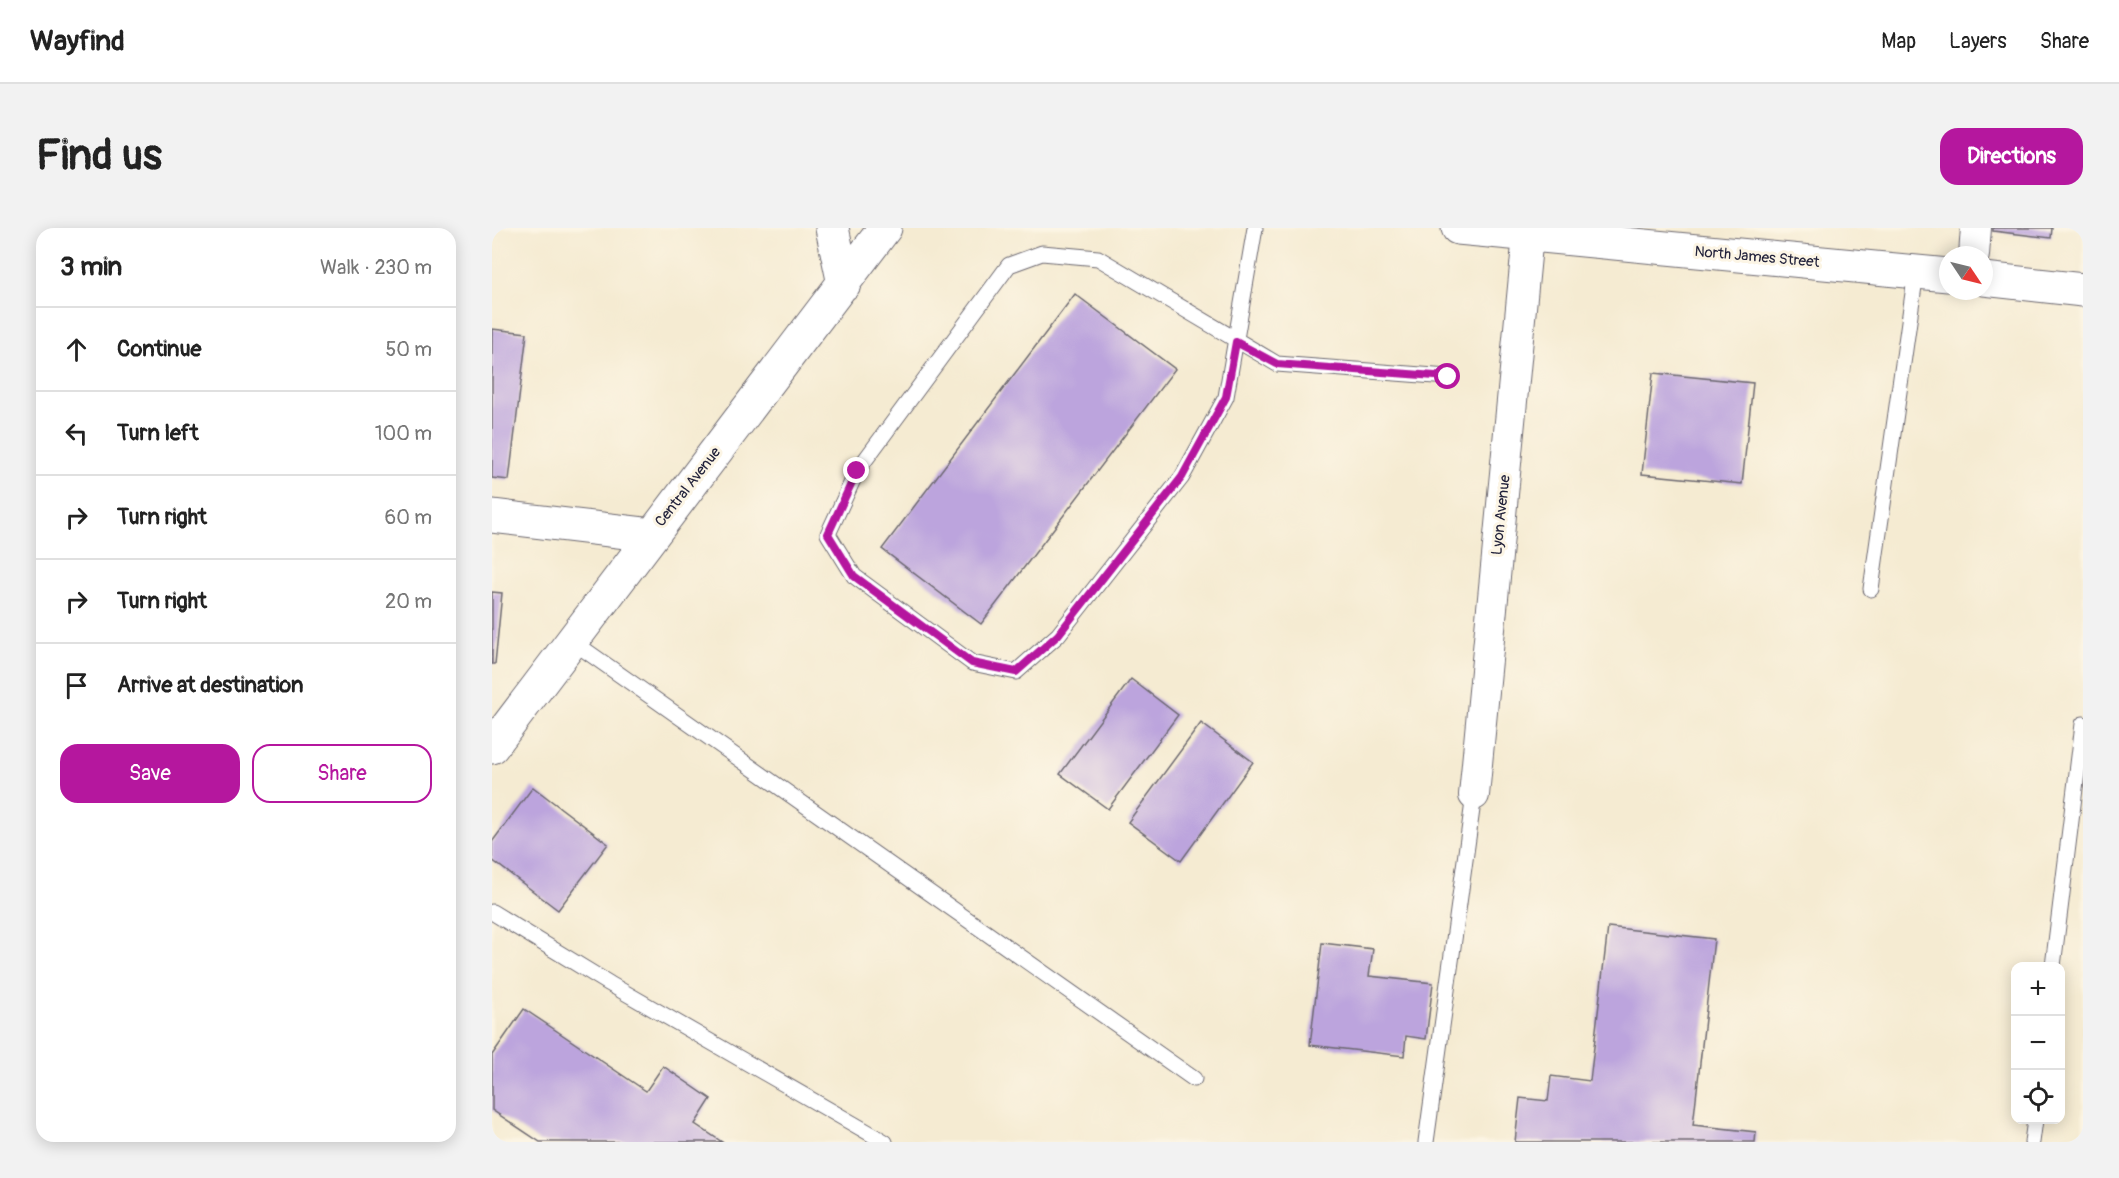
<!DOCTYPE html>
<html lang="en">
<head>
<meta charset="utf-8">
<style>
	body { margin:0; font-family:Pangolin,sans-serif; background:#f2f2f2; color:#222 }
	.controls { position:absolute; right:18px; bottom:18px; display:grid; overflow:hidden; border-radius:12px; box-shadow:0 3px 15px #0003 }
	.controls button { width:54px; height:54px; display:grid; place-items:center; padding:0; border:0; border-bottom:2px solid #e0e0e0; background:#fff; color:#222; font:30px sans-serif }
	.compass { position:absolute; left:1447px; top:18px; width:54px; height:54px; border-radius:50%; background:#fff; box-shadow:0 3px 15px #0003; rotate:125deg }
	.stop { position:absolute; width:18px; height:18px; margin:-14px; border:4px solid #b5179e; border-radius:50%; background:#fff }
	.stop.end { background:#b5179e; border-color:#fff; box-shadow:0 2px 6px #0008 }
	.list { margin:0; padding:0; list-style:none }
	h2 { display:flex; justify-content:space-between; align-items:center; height:78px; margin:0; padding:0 24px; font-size:26px }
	h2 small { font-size:20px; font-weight:400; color:#767676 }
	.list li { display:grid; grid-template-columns:39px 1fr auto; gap:18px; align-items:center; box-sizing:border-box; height:84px; padding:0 24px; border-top:2px solid #e0e0e0 }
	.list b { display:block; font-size:22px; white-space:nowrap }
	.list em { font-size:20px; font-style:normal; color:#767676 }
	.actions { display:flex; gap:12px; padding:18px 24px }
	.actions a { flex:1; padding:14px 0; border:2px solid #b5179e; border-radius:18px; text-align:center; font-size:21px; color:#b5179e }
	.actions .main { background:#b5179e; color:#fff }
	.icon { flex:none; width:33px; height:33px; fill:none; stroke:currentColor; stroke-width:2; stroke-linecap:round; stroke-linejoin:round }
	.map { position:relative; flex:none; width:1591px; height:914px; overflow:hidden; border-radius:18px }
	header { display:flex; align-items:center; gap:36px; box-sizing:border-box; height:84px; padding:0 30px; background:#fff; border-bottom:2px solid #e0e0e0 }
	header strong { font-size:28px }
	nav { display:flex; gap:33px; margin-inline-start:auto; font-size:21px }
	.intro { display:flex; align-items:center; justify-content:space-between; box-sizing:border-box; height:144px; padding:0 36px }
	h1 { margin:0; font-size:42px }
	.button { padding:15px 27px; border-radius:18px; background:#b5179e; color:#fff; font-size:21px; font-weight:700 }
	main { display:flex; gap:36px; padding:0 36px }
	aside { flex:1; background:#fff; border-radius:18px; box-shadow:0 3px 15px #0003 }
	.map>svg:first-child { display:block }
	.building { fill:#bca4dd }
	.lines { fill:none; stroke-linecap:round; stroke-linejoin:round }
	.lane-casing { stroke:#6c6870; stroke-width:17 }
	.street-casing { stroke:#6c6870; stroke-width:32 }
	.secondary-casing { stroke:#6c6870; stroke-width:35 }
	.lane { stroke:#fff; stroke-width:15 }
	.street { stroke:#fff; stroke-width:30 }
	.secondary { stroke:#fff; stroke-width:33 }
	.route { stroke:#b5179e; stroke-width:8 }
	.labels { text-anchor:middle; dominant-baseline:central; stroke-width:6; stroke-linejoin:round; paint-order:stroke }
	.street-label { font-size:15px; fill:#22223b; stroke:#fcf5e5 }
</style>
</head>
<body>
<header>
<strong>Wayfind</strong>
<nav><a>Map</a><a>Layers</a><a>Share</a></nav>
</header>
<div class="intro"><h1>Find us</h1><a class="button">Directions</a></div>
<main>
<aside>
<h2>3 min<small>Walk · 230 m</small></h2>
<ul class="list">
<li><svg class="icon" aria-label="ahead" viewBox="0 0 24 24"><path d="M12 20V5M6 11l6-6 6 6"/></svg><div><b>Continue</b></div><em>50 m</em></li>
<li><svg class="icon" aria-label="left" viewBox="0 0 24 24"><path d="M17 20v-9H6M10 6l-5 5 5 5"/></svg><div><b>Turn left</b></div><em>100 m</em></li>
<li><svg class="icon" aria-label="right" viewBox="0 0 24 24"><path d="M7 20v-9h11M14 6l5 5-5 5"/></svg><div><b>Turn right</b></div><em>60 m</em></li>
<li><svg class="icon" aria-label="right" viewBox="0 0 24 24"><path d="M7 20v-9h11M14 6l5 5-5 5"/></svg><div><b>Turn right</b></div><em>20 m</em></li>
<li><svg class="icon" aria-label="arrive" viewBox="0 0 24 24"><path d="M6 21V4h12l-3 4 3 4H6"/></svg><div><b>Arrive at destination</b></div></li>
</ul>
<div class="actions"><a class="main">Save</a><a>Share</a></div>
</aside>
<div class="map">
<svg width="1591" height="914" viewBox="0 0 1591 914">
	<rect width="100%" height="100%" fill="#fcf5e5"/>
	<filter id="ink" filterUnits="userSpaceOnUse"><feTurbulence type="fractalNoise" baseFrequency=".0167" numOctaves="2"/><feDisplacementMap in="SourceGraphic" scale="12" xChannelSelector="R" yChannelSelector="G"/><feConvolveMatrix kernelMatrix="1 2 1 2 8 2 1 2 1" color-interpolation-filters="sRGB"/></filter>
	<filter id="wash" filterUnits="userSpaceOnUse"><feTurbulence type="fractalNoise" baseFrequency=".008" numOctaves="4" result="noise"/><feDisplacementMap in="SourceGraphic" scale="24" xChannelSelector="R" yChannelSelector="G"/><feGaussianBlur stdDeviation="1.35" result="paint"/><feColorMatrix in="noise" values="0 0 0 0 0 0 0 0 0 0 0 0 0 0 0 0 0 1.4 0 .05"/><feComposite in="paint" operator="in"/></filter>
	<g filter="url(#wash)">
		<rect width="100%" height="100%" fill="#f5ebd2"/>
		<g id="blocks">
			<path class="building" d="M1501,0H1560L1559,10L1501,3Z
				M583,66L683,141L489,396L390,321Z
				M0,101L35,105L17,252L0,250Z
				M1161,145L1261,155L1250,256L1150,246Z
				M0,364L10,365L3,436H0Z
				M639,451L686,487L616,581L568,546Z
				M709,495L761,534L689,633L636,594Z
				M41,559L116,616L66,682L0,632V614Z
				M1116,699L1222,711L1201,897L1264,904L1263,914H1023L1028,870L1056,873L1059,848L1098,853Z
				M830,715L881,721L877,748L941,755L934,811L914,808L912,828L818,817Z
				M32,781L154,863L171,838L219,871L203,896L230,914H48L0,882V827Z"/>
		</g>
	</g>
	<g filter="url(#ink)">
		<use href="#blocks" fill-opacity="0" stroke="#6c6870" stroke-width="1.5"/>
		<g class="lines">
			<defs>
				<path id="lane" d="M763,0L734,169L690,249L566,407L524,444L480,435L362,348L336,306L365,243L517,37L550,25L606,30L785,136L956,149
					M1379,361L1424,44
					M80,413L702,851
					M0,684L118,756L393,914
					M1561,738L1591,496
					M934,914L982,567
					M1540,914L1543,892"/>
				<path id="street" d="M1482,27L1484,0
					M982,567L1036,7"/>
				<path id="secondary" d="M340,0L352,56
					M966,0L1456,47
					M1492,51L1591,62
					M0,288L160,307
					M0,519L393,0"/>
			</defs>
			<use href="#lane" class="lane-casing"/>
			<use href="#street" class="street-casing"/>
			<use href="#secondary" class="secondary-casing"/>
			<use href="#lane" class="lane"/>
			<use href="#street" class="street"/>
			<use href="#secondary" class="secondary"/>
		</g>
	</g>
	<g class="lines" filter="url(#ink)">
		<path class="route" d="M365,243L336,306L362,348L480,435L524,444L566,407L690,249L734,169L744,114L785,136L956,149"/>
	</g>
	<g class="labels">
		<g class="street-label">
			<text transform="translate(1265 29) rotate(5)">North James Street</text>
			<text transform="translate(196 259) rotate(-52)">Central Avenue</text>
			<text transform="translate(1009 287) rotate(-84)">Lyon Avenue</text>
		</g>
	</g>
</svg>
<div class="controls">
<button>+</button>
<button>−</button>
<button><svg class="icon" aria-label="locate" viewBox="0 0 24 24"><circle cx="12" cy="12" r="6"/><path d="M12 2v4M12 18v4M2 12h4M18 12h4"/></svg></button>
</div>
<svg class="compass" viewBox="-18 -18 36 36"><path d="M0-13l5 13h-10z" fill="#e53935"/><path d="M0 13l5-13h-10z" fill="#767676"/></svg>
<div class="stop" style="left:956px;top:149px"></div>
<div class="stop end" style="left:365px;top:243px"></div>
</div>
</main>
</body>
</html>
